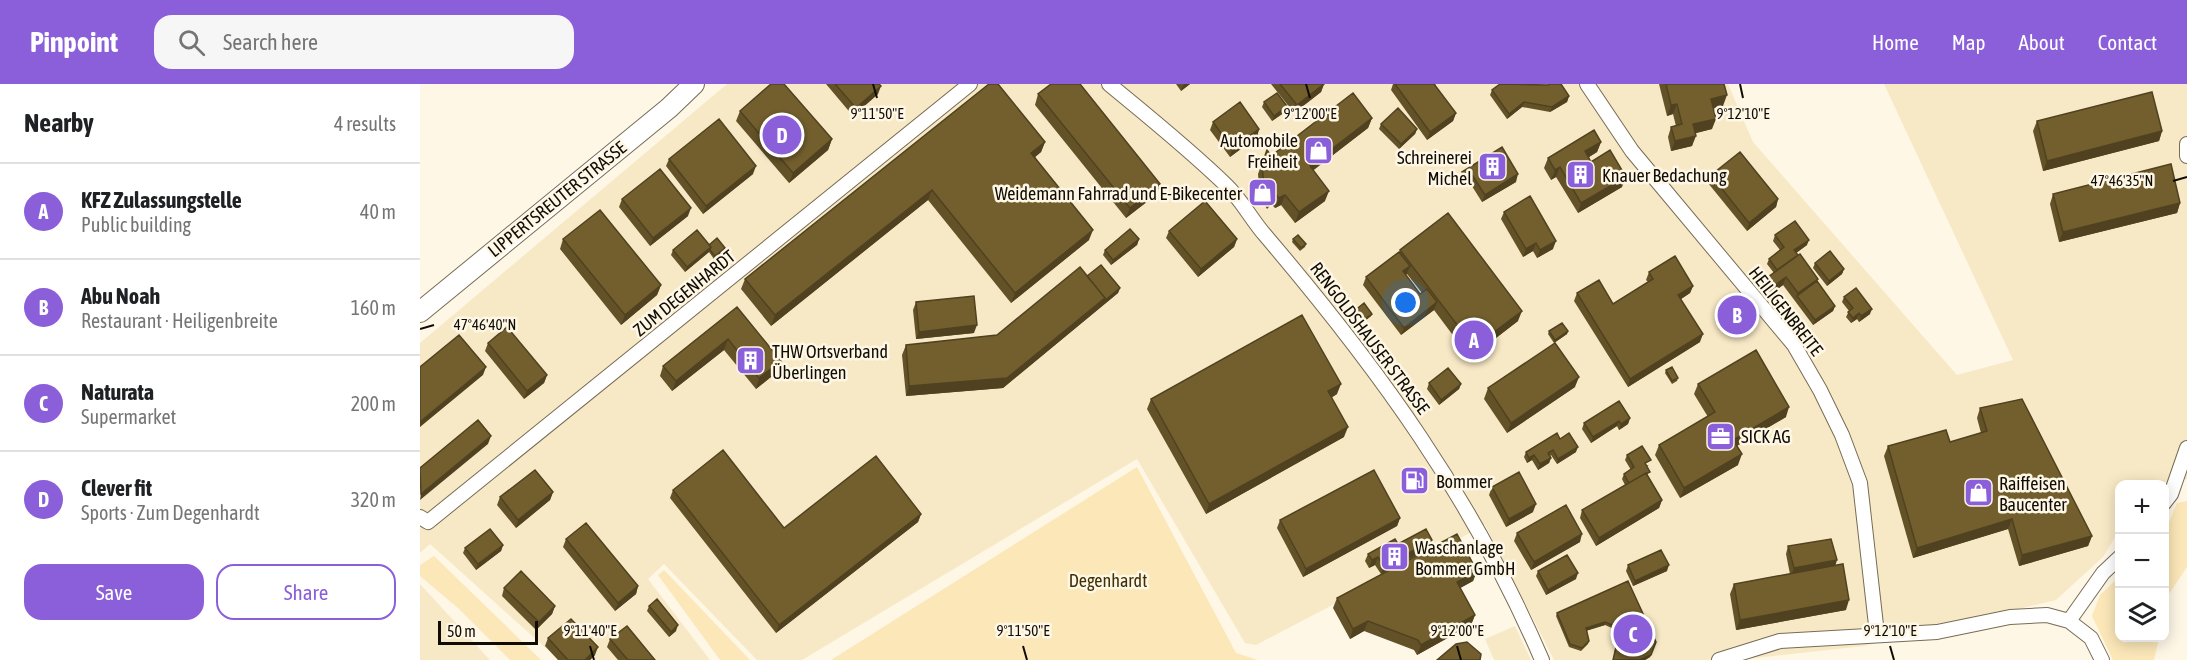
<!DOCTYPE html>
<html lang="en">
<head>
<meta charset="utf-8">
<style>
	body { margin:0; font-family:"Asap Condensed",sans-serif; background:#f6f6f6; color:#202124 }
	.controls { position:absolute; right:18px; bottom:18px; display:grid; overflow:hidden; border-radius:12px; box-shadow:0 3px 15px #0003 }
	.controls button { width:54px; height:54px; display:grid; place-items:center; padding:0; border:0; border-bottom:2px solid #e0e0e0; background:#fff; color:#202124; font:30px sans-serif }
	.scale { position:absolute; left:18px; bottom:15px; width:100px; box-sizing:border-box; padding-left:6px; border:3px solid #100c04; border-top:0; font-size:16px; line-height:21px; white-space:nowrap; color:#100c04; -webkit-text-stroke:4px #fef7e6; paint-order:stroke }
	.you { position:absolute; left:986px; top:219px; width:21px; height:21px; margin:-15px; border:4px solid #fff; border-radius:50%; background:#1a73e8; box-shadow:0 0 0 9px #1a73e833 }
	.badge { display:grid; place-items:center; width:39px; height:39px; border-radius:50%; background:#8b5fd9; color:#fff; font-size:20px; font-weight:700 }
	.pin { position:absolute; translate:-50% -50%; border:3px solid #fff; box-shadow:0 2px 6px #0006 }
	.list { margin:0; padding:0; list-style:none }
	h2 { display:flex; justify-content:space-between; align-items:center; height:78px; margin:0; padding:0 24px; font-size:26px }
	h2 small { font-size:20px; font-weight:400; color:#757577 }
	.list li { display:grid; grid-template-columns:39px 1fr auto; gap:18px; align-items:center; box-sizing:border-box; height:96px; padding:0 24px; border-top:2px solid #e0e0e0 }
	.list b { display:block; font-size:22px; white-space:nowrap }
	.list p { margin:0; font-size:20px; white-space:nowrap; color:#757577 }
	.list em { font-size:20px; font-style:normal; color:#757577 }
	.actions { display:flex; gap:12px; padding:18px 24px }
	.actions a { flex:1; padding:14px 0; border:2px solid #8b5fd9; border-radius:18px; text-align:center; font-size:21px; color:#8b5fd9 }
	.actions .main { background:#8b5fd9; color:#fff }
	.icon { flex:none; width:33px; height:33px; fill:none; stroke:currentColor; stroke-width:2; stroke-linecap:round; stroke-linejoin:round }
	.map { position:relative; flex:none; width:1767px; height:576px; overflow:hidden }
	header { display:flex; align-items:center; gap:36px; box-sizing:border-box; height:84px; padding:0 30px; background:#8b5fd9; color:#fff }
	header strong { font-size:28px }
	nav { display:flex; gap:33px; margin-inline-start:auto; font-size:21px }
	.search { width:420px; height:54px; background:#f6f6f6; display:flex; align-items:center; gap:15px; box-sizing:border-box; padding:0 21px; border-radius:18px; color:#757577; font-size:22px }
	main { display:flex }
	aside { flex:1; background:#fff }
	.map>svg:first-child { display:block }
	.built { fill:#f8e9c6 }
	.green { fill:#fbe7b8 }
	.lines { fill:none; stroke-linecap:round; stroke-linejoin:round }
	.minor-casing { stroke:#776c54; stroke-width:16 }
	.secondary-casing { stroke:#776c54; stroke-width:22 }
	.minor { stroke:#fff; stroke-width:14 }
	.secondary { stroke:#fff; stroke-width:20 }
	.wall { fill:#635228; fill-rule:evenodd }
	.shaded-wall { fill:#504220 }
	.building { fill:#735f2e; stroke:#504220; stroke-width:1.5 }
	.ticks { fill:none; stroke:#100c04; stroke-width:2 }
	.labels { text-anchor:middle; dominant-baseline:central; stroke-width:5; stroke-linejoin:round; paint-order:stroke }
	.poi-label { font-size:18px; fill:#100c04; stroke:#fef7e6; text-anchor:start }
	.street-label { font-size:18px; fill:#100c04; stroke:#fef7e6 }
	.park-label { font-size:18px; fill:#403004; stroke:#fef7e6 }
	.ticks-label { font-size:15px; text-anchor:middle; fill:#100c04; stroke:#fef7e6; stroke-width:5; stroke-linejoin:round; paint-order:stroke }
</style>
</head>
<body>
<header>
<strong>Pinpoint</strong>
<div class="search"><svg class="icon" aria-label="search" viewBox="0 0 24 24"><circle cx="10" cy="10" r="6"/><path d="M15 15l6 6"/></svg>Search here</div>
<nav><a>Home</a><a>Map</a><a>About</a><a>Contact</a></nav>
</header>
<main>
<aside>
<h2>Nearby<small>4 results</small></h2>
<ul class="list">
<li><span class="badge">A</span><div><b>KFZ Zulassungstelle</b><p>Public building</p></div><em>40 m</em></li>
<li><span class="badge">B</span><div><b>Abu Noah</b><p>Restaurant · Heiligenbreite</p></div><em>160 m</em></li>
<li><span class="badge">C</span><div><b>Naturata</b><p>Supermarket</p></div><em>200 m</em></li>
<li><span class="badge">D</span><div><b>Clever fit</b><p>Sports · Zum Degenhardt</p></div><em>320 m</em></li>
</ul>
<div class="actions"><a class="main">Save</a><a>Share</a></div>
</aside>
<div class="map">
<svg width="1767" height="576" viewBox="0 0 1767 576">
	<rect width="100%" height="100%" fill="#fef7e6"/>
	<path class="built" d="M307,0H1308L1333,58L1537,291L1593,276L1464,0H1767V395L1728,400H1700L1699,447L1683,473L1636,516L1444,562L1317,576H1134L1065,441L836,561L825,559L717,375L382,576H337L244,480L228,495L290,576H139L10,460L0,469V259Z
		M0,500L70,576H0Z
		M1095,542L1111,576H1074L1065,555Z"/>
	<path class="green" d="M717,383L816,569L838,576H411Z
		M1767,417V483L1749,510L1745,530V448L1757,419Z
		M14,472L121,576H90L38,524L0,492V481Z
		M244,486L330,576H300L238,491Z
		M1699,493L1700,554H1739L1734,576H1693L1672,532L1680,511Z"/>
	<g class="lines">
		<defs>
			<path id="minor" d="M689,0C729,33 769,65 806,101C821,115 831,135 845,151C959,285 1052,413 1122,576
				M1167,0L1212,67L1374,261L1400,306L1422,351L1440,399L1457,550
				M1767,60V72
				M1744,419L1751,410L1767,364
				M0,433L8,438L550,0
				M1649,537L1683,489L1700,473
				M1299,576L1360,557L1517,548L1590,533L1627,531L1649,537L1671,554L1682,576"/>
			<path id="secondary" d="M0,228L249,24L274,0"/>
		</defs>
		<use href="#minor" class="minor-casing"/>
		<use href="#secondary" class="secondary-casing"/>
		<use href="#minor" class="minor"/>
		<use href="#secondary" class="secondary"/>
	</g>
	<path class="wall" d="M406,0H459L458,10L433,32Z
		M569,0L625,58L621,68L615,73L669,156L591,219L508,116L351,242L321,205L325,195Z
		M756,0H770L761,7Z
		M851,0H904L901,8L874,29Z
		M973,0H1016L1015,1L1036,29L1033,37L1007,56L971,6Z
		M1239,0H1304L1303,22L1293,24L1292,45L1275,49L1272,62L1251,67L1248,53L1251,43L1256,42L1253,30L1247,32Z
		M1072,6L1149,12L1147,18L1130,28L1102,23L1087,35L1070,11Z
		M618,10L740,100L737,110L706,134L615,21Z
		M844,18L865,28L852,37L842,23Z
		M320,27L412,55L408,66L369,99L316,37Z
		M952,34L948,44L893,86L905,117L875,139L861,121L855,124L851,120L847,125L840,113L838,90L847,66L851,72Z
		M1617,37L1742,47L1739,57L1623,87L1613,47Z
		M793,38L839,45L837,53L810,73L790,46Z
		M961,40L997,45L995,50L979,65L959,45Z
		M1181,58L1177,68L1169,73L1171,78L1202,103L1158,129L1136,93L1131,96L1124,84L1128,74Z
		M249,75L333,90L283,130L246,82Z
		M1042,88L1096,98L1062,118L1050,99L1044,102L1040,96Z
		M1291,91L1358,115L1356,123L1327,147L1288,99Z
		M1633,110L1760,119L1757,129L1639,158L1630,120Z
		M202,115L268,132L230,162L199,123Z
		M1084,128L1133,165L1117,174L1113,167L1103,173L1081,135Z
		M749,147L817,155L814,163L778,193L746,154Z
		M1355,151L1387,161L1376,169L1398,195L1397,197L1415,222L1413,227L1393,241L1363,201L1351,210L1345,201L1348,193L1354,189L1347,180L1349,175L1360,166L1353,157Z
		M143,155L241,201L237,211L201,241L140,165Z
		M719,155L717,161L691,181L683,171L685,166Z
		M873,155L886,160L885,163L880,167L872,158Z
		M289,161L305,164L304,167L294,175L289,168L265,188L251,171L253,166Z
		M980,166L1098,237L1050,274L1014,226L981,251L943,201L946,193L979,168ZM987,190L1002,209L1000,210L985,191Z
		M1395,179L1424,185L1422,190L1407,202L1393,184Z
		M1229,188L1273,202L1270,209L1261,215L1280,258L1208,303L1154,217L1157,209L1193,220L1228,198L1226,196Z
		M667,192L700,204L698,209L583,304L486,312L482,271L486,261L577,251Z
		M1424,213L1450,230L1439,238L1437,235L1431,239L1426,233L1429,227L1422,218Z
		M496,218L554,249L496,255L493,226Z
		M317,223L361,277L357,288L336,305L304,266L252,307L240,292L243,282Z
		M934,227L952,230L951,232L941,240L933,229Z
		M1129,247H1148L1147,250L1134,259L1128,250Z
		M68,259L127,291L124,299L104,315L65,267Z
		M1246,286L1258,294L1257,297L1252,300L1245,289Z
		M1009,299L1041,300L1039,305L1019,321L1007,305Z
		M1278,300L1366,333L1317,362L1318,381L1260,414L1235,371L1239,361L1288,333L1274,310Z
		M1155,303L1087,349L1064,315L1068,304Z
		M917,310L911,314L924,353L786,430L727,325L731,315Z
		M1560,324L1672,452L1668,462L1599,482L1588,445L1493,474L1464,372L1468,362L1530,358L1561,349L1557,334Z
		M1210,334L1208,340L1199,346L1197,342L1171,359L1162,345L1164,339Z
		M1140,355L1156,368L1137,380L1131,371L1130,372L1131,374L1129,379L1118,386L1112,376L1107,379L1104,373L1106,368Z
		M1207,371L1229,382H1227L1228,393L1242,416L1239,424L1176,462L1160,434L1162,426L1205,401L1202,395L1204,390L1211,386L1205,376Z
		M1072,403L1113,428L1086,443L1069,411Z
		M253,406L364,444L501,430L498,438L356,549L250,414Z
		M133,408L130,416L96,444L77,421L80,413Z
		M980,434L977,442L883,493L857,444L860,436Z
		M1097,449L1160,458L1111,486L1094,457Z
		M146,455L218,502L216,510L195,527L143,463Z
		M1012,456L1009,464L961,490L955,481L949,484L945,477L948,470L978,460Z
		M83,461L81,467L56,486L43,469L45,464Z
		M1368,462L1415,481L1426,526L1316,546L1310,510L1314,500L1370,490L1366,470Z
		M1208,481L1247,487L1213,502L1206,487Z
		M1057,487L1053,497L1040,504L1055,531L1051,541L997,571L994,566L944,547L930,555L913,524L917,514Z
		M1118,487L1156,495L1126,511L1116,492Z
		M1208,497L1236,558L1230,573L1225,576H1193L1195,566L1203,559L1194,545L1185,541L1166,547L1169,557L1168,560L1161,567L1149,563L1136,532L1137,529Z
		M84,504L135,522L132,530L116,546L82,512Z
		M229,522L256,547L249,553L227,527Z
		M128,554L175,571L170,576H138L125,562Z
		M190,555L235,576H198L187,563Z"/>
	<path class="shaded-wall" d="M764,0H770L761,7Z
		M904,0L901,8L874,29L877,21Z
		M461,2L458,10L433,32L436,24Z
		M1307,11L1303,22L1287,26L1291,15Z
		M1149,12L1147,18L1130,28L1132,23Z
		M1104,18L1102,23L1087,35L1089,30Z
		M1257,20L1253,30L1247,32L1251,21Z
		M867,22L865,28L852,37L854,32Z
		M1036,29L1033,37L1007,56L1010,48Z
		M952,34L948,44L886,92L890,82Z
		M1296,35L1292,45L1269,51L1273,40Z
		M839,45L837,53L810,73L812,65Z
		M997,45L995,50L979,65L981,60Z
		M1742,47L1739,57L1623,87L1627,77Z
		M1276,52L1272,62L1251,67L1255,57Z
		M412,55L408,66L369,99L373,89Z
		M625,58L621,68L608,79L611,69Z
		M1181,58L1177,68L1161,78L1165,67Z
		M336,82L333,90L283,130L286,122Z
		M1140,83L1136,93L1131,96L1135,86Z
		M1098,90L1096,98L1062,118L1065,111Z
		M1052,91L1050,99L1044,102L1047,94Z
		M1206,93L1202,103L1158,129L1161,119Z
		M740,100L737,110L706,134L710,124Z
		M512,106L508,116L351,242L355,231Z
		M909,107L905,117L875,139L879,128Z
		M855,110L851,120L847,125L851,115Z
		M865,111L861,121L855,124L859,114Z
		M1358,115L1356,123L1327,147L1329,139Z
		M1760,119L1757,129L1639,158L1643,148Z
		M271,124L268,132L230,162L233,154Z
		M673,146L669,156L591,219L595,209Z
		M719,155L717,161L691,181L693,176Z
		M817,155L814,163L778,193L781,185Z
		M1389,156L1387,161L1372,172L1374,166Z
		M1136,157L1133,165L1117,174L1120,166Z
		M1116,159L1113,167L1103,173L1106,165Z
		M291,163L289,168L265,188L267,183Z
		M305,164L304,167L294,175L295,172Z
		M990,182L987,190L980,195L983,187Z
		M1424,185L1422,190L1407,202L1409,197Z
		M1366,193L1363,201L1351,210L1354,202Z
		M1398,195L1395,203L1377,212L1378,209Z
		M241,201L237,211L201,241L205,231Z
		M1273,202L1270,209L1255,219L1258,211Z
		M700,204L698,209L583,304L486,312L489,302L685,214Z
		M1017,218L1014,226L981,251L984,244Z
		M1415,222L1413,227L1393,241L1395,236Z
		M1452,225L1450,230L1439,238L1441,232Z
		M1102,227L1098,237L1050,274L1054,263Z
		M1439,229L1437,235L1431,239L1433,234Z
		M952,230L951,232L941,240L942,237Z
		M557,241L554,249L496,255L499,248Z
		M1148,247L1147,250L1134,259L1135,256Z
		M1283,250L1280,258L1208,303L1210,295Z
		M308,255L304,266L252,307L256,297Z
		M361,277L357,288L336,305L339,294Z
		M66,283L63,291L0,343V338Z
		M127,291L124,299L104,315L107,307Z
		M1159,293L1155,303L1087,349L1091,339Z
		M921,300L917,310L904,318L908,307Z
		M1041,300L1039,305L1019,321L1021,316Z
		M1369,323L1366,333L1309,366L1313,356Z
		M1210,334L1208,340L1199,346L1201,340Z
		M1199,337L1197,342L1171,359L1173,353Z
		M928,343L924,353L786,430L789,420Z
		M71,352L68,360L0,416L1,410Z
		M1158,363L1156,368L1137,380L1138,375Z
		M1322,370L1318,381L1260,414L1264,404Z
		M1114,371L1112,376L1107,379L1109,374Z
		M1131,374L1129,379L1118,386L1120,380Z
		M133,408L130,416L96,444L98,436Z
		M1242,416L1239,424L1176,462L1179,454Z
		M1116,420L1113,428L1086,443L1089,435Z
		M501,430L498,438L356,549L359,541Z
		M980,434L977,442L883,493L886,485Z
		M1592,435L1588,445L1493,474L1497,464Z
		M1162,450L1160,458L1111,486L1114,478Z
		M1672,452L1668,462L1599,482L1602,471Z
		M1012,456L1009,464L961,490L964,483Z
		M83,461L81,467L56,486L58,480Z
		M958,473L955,481L949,484L952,476Z
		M1417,476L1415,483L1371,492L1374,484Z
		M1249,481L1247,487L1213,502L1215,497Z
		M1057,487L1053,497L1033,508L1037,498Z
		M1158,489L1156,495L1126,511L1128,506Z
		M218,502L216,510L195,527L198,519Z
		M1429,516L1426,526L1316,546L1320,536Z
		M135,522L132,530L116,546L119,538Z
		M1055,531L1051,541L997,571L1001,561Z
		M948,537L944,547L930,555L933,545Z
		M1185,538V541L1165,547L1166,544Z
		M258,541L256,547L249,553L251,548Z
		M178,563L175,571L170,576H165Z
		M1231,571L1230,573L1225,576H1220Z"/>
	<path class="building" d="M351,0H364L412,55L373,89L320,27Z
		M415,0H459L461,2L436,24Z
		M569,0H578L625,58L611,69L673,146L595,209L512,106L355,231L325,195Z
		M631,0H660L740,100L710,124L618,10Z
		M860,0H904L877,21Z
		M975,0H1014L1036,29L1010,48Z
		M1080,0L1128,1L1129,0H1141L1149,12L1132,23L1104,18L1089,30L1072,6Z
		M1246,0H1304L1307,11L1291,15L1296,35L1273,40L1276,52L1255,57L1251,43L1262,40L1257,20L1251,21Z
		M1732,8L1742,47L1627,77L1617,37Z
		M857,9L867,22L854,32L844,18Z
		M933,9L952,34L890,82L909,107L879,128L865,111L859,114L855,110L851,115L844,103L842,80L847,66L851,72Z
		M820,18L839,45L812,65L793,38Z
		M978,24L997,45L981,60L961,40Z
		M299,35L336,82L286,122L249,75Z
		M1174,46L1181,58L1165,67L1171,78L1190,66L1206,93L1161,119L1140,83L1135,86L1128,74Z
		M1082,63L1098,90L1065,111L1052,91L1047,94L1042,88Z
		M1320,68L1358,115L1329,139L1291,91Z
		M1751,80L1760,119L1643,148L1633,110Z
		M240,85L271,124L233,154L202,115Z
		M1110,112L1136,157L1120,166L1116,159L1106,165L1084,128Z
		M785,117L817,155L781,185L749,147Z
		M180,126L241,201L205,231L143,155Z
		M1028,129L1102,227L1054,263L980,166Z
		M1375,137L1389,156L1374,166L1378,171L1357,186L1349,175L1364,163L1355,151Z
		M710,145L719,155L693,176L685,166Z
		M277,146L291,163L267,183L253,166Z
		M878,151L886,160L881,164L873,155Z
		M297,154L305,164L295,172L290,166L291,163L289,161Z
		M1410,167L1424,185L1409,197L1395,179Z
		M979,168L990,182L983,187L1000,210L1007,205L1017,218L984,244L946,193Z
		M1380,170L1398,195L1378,209L1366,193L1354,202L1348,193Z
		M1255,172L1273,202L1258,211L1283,250L1210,295L1157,209L1179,196L1193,220L1233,195L1229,188Z
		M681,181L700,204L683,218L685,214L667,192Z
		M660,183L685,214L587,294L489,302L486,261L577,251Z
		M1397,197L1415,222L1395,236L1377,212Z
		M1436,204L1452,225L1441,232L1439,229L1433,234L1428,228L1433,224L1424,213Z
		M554,212L557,241L499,248L496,218Z
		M944,219L952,230L942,237L934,227Z
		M317,223L361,277L339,294L308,255L256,297L243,282Z
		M882,231L921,300L908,307L928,343L789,420L731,315Z
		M1142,239L1148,247L1135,256L1129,247Z
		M87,243L127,291L107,307L68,259Z
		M39,251L66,283L0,338V283Z
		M1135,259L1159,293L1091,339L1068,304Z
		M1336,266L1369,323L1313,356L1322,370L1264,404L1239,361L1295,328L1278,300Z
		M1252,283L1258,294L1252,297L1246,286Z
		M1028,284L1041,300L1021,316L1009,299Z
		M1602,315L1672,452L1602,471L1592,435L1497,464L1468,362L1526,346L1530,358L1567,347L1560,324Z
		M1199,317L1210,334L1201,340L1199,337L1173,353L1164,339Z
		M58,336L71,352L1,410L0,384Z
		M1137,349L1140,355L1149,349L1158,363L1138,375L1133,366L1128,369L1131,374L1120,380L1114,371L1109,374L1106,368Z
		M1222,362L1231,376L1225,379L1230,388L1226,390V389L1209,399L1204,390L1214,383L1207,371Z
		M303,366L364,444L456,372L501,430L359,541L253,406Z
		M115,386L133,408L98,436L80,413Z
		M954,386L980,434L886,485L860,436Z
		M1099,388L1116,420L1089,435L1072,403Z
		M1226,389L1242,416L1179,454L1162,426Z
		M1146,421L1162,450L1114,478L1097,449Z
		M166,439L218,502L198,519L146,455Z
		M70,445L83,461L58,480L45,464Z
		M1006,445L1012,456L964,483L958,473L952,476L948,470L975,455L978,460Z
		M1037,450L1057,487L1037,498L1055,531L1001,561L998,556L948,537L933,545L917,514Z
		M1411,455L1417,476L1374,484L1368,462Z
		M1241,466L1249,481L1215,497L1208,481Z
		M1147,471L1158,489L1128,506L1118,487Z
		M1423,480L1429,516L1320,536L1314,500Z
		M101,487L135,522L119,538L84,504Z
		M1208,497L1236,558L1231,571L1220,576H1193L1196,563L1205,558L1195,542L1185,538L1166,544L1169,557L1162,564L1150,560L1137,529Z
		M237,515L258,541L251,548L229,522Z
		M151,535L178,563L165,576H148L128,554Z
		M207,542L235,576H208L190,555Z
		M1047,558L1061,570L1060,576H1017L1036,560Z"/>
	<path class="ticks" d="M453,0L457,14M886,0L890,14M1320,0L1323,14M1753,97L1767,93M0,245L14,241M170,562L174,576M603,562L607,576M1037,562L1041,576M1470,562L1474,576"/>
	<defs>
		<symbol id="shop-square" viewBox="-11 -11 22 22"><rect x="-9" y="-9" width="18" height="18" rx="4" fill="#8b5fd9" stroke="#fef7e6"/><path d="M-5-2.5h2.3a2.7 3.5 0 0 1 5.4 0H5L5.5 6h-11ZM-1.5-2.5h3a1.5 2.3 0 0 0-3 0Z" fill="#fff"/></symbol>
		<symbol id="building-square" viewBox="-11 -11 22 22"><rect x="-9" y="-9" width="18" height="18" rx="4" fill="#8b5fd9" stroke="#fef7e6"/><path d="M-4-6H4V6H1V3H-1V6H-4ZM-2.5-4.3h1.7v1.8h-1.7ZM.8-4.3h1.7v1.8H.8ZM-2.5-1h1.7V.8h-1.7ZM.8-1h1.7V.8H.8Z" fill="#fff"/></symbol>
		<symbol id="office-square" viewBox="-11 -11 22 22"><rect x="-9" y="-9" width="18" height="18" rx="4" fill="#8b5fd9" stroke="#fef7e6"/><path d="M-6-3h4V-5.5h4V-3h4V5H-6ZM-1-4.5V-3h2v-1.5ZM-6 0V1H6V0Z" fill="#fff"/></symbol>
		<symbol id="fuel-square" viewBox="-11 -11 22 22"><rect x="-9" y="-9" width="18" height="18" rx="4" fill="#8b5fd9" stroke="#fef7e6"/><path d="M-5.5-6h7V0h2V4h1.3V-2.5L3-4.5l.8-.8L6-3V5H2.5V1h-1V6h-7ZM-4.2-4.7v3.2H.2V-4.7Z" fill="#fff"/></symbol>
	</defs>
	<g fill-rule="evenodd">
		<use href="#shop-square" x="882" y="50" width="33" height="33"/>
		<use href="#building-square" x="1056" y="66" width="33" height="33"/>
		<use href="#building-square" x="1144" y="74" width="33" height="33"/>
		<use href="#shop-square" x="826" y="92" width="33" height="33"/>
		<use href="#building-square" x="314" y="260" width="33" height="33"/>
		<use href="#office-square" x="1284" y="336" width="33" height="33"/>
		<use href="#fuel-square" x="978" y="380" width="33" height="33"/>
		<use href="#shop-square" x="1542" y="392" width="33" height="33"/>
		<use href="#building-square" x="958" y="456" width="33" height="33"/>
	</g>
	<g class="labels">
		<g class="poi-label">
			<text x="878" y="56" text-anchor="end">Automobile<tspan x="878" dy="21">Freiheit</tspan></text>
			<text x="1052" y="73" text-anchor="end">Schreinerei<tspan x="1052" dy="21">Michel</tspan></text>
			<text x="1182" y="91">Knauer Bedachung</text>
			<text x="822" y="109" text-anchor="end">Weidemann Fahrrad und E-Bikecenter</text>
			<text x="352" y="267">THW Ortsverband<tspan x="352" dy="21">Überlingen</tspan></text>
			<text x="1321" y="352">SICK AG</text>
			<text x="1016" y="397">Bommer</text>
			<text x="1579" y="399">Raiffeisen<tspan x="1579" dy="21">Baucenter</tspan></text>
			<text x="995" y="463">Waschanlage<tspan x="995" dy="21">Bommer GmbH</tspan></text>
		</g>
		<g class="street-label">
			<text transform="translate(137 115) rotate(-39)">LIPPERTSREUTER STRASSE</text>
			<text transform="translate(264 209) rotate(-39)">ZUM DEGENHARDT</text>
			<text transform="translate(1366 227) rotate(52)">HEILIGENBREITE</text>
			<text transform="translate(950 254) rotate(53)">RENGOLDSHAUSER STRASSE</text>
		</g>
		<g class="park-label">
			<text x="688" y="496">Degenhardt</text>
		</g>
	</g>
	<g class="ticks-label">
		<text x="457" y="35">9°11'50"E</text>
		<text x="1323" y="35">9°12'10"E</text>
		<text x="890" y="35">9°12'00"E</text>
		<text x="1702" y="102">47°46'35"N</text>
		<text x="65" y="246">47°46'40"N</text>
		<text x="170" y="552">9°11'40"E</text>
		<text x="603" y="552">9°11'50"E</text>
		<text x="1037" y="552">9°12'00"E</text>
		<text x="1470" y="552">9°12'10"E</text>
	</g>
</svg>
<div class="controls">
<button>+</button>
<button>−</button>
<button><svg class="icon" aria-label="layers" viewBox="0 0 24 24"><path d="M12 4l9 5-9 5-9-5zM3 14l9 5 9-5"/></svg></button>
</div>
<div class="scale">50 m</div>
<div class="you"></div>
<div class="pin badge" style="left:1054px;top:256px">A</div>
<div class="pin badge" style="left:1317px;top:231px">B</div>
<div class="pin badge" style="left:1213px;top:550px">C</div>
<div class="pin badge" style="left:362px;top:51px">D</div>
</div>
</main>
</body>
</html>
